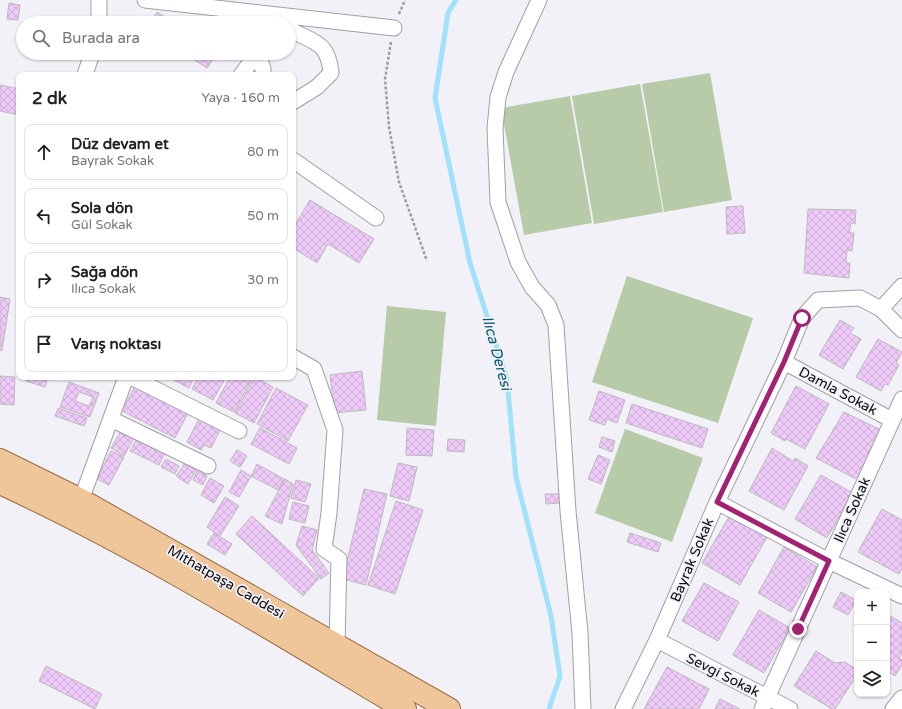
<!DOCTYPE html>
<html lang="tr">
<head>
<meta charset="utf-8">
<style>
	body { margin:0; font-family:"Varela Round",sans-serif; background:#f2f2f2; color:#202124 }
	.controls { position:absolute; right:12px; bottom:12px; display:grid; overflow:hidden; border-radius:8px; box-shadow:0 1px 3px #0004 }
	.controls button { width:36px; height:36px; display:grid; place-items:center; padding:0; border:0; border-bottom:1px solid #e0e0e0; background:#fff; color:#202124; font:20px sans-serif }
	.stop { position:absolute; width:12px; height:12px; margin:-9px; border:3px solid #a22172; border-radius:50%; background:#fff }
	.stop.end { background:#a22172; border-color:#fff; box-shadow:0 1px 4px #0008 }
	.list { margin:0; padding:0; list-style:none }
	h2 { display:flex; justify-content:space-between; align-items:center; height:52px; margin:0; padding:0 16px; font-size:17px }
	h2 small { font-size:13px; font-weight:400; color:#757577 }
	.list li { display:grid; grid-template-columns:26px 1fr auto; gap:12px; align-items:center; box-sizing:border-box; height:56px; margin:0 8px 8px; padding:0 8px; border:1px solid #e0e0e0; border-radius:8px }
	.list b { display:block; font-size:15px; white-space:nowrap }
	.list p { margin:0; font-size:13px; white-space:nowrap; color:#757577 }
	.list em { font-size:13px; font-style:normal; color:#757577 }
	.icon { flex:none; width:22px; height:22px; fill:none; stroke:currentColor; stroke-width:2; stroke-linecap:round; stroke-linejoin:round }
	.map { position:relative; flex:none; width:902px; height:709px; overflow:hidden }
	.search { position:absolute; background:#fff; box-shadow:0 1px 3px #0004; left:16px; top:16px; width:280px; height:44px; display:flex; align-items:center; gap:10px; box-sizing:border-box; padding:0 14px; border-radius:22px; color:#757577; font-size:15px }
	.panel { position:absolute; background:#fff; box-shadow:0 1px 3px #0004; left:16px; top:72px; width:280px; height:308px; border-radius:8px }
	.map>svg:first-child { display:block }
	.garden { fill:#b7cba9 }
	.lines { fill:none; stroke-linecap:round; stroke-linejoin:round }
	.stream { stroke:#a2e1fb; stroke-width:5 }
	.building { fill:url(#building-cross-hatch); stroke:#bdb9be; fill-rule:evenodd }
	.minor-casing { stroke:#a09fa5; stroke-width:17 }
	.primary-casing { stroke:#996c3e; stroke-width:24 }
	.path { stroke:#9d9da1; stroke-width:2.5; stroke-dasharray:3 2; stroke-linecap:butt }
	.minor { stroke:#fff; stroke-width:15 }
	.primary { stroke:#efc59a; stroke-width:22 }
	.route { stroke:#a22172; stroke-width:5 }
	.labels { text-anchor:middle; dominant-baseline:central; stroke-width:3.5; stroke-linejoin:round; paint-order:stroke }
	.street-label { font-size:14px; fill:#0e0d0f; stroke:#f1f1f7 }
	.water-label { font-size:15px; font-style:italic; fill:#005872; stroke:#f1f1f7 }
</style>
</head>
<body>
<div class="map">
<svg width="902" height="709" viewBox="0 0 902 709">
	<defs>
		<pattern id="building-cross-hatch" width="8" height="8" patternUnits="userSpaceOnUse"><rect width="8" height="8" fill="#eecaf8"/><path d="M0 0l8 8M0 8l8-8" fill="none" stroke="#cbacd3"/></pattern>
	</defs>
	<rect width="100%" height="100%" fill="#f1f1f7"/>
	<path class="garden" d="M710,73L732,200L664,212L642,84Z
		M640,84L663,212L594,224L572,96Z
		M570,96L592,223L524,235L501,108Z
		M627,276L753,318L718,423L592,382Z
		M387,306L446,312L436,426L377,420Z
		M625,429L703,458L672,542L595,513Z"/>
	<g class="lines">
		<path class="stream" d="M456,0L448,13L435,98L470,263L507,379L516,477L551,616L560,676L549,709"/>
	</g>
	<path class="building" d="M9,3L20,5L18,20L7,19Z
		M157,12L172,21L171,23H150Z
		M179,18L186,23H176Z
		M184,53H217L207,68Z
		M0,85L19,89V115L0,111Z
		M310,200L374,239L359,263L328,244L317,263L293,248V228Z
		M743,206L745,233L727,234L726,207Z
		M808,209L856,210L855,224L851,223L849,233H854L852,251L847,250L846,263H850L849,278L804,273Z
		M0,297L10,299L2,351L0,350Z
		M840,320L854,328L850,333L861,339L843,369L819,355Z
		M878,339L902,352L896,363L899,365L888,385L885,384L881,391L856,377Z
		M362,371L366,410L334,413L330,375Z
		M0,376L15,377L14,405L0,404Z
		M27,377H48L45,387L26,381Z
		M168,377H194L189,388Z
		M198,377H226L213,400L192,389Z
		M230,377H243L251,381L234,412L216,403Z
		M255,377L273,387L254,423L235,413Z
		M69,382L99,393L90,417L60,407ZM79,392L93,397L89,406L75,401Z
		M135,386L188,413L175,438L122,411Z
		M796,386L829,404L805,449L786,439L785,441L771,433Z
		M276,388L308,405L288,441L257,424Z
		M599,391L625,400L617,423L607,419L605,425L589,420Z
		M632,404L708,429L702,448L626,423Z
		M58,408L87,418L84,426L55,416Z
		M844,412L881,430L858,480L816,458Z
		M201,415L222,426L211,448L204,445L201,450L187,442Z
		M260,428L297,448L289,464L251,444Z
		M407,428L434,430L432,456L406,455Z
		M121,431L134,438L124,456L111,448Z
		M602,437L615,441L612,452L599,447Z
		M137,438L165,452L159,465L130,451Z
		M448,439L465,440L464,452L447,451Z
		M772,448L793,461L795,458L808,466L784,510L749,491Z
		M237,450L247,456L240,467L230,461Z
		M111,451L124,457L109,485L97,479Z
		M598,455L610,460L601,484L588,479Z
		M166,459L179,466L175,474L161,467Z
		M185,463L196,470L188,484L176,476Z
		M398,463L417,467L409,501L390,496Z
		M257,464L284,479L278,490L251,476Z
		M241,470L251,476L239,497L229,492Z
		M197,471L207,476L203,485L193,480Z
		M821,475L853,493L827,538L795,519Z
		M210,478L224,486L214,503L201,495Z
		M285,479L293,484L282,524L265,516Z
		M296,480L311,484L305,502L291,498Z
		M364,489L387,494L366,585L343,579Z
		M545,494H559L560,503L546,504Z
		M225,497L239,506L220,536L207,527Z
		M396,501L423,510L395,594L368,585Z
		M293,502L309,506L305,523L289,519Z
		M882,509L902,520V569L899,574L858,552Z
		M730,515L767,537L740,585L702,563Z
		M252,516L319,578L303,596L236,534Z
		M302,526L317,530L312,550L329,573L321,579L296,545Z
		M214,533L232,544L225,555L207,544Z
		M630,533L661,543L658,552L627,542Z
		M784,547L817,567L791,612L758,593Z
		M704,583L739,602L718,641L682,621Z
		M841,592L856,600L848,615L833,607Z
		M759,610L790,628L764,673L733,655Z
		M887,614L902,623V654L899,658L902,660V665L895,676L887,671Z
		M816,651L835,663L845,662L857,670V675L835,709H832L794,686Z
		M46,666L102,694L95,709L39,681Z
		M667,667L709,689L699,709H644Z
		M720,699L740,709H715Z"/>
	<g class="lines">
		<defs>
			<path id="minor" d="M145,0L394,28
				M539,0L506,72L498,97L495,128L498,202L518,262L532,287L548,305L556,325L568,511L580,633L583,709
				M99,23V0
				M289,29C314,43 328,41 331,73L317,87L293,102
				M258,53L263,69V75
				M85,75L92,53
				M241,75L250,63L253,53
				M293,160L376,218
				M881,309L902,286
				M293,357L314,369L335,430L329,513L324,549L339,559L337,645
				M784,362L892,420
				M131,377L239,431
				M111,419L208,466
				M81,500L126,377
				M717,502L829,561L902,596
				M657,640L790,709
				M623,709L657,640L717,502L784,362L802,318L818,300L860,298L881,309L902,330
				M762,709L902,399
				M893,709L902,698"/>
			<path id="primary" d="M0,460L81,500L449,709
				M0,483C141,548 272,630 405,709"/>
		</defs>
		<use href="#minor" class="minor-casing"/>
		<use href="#primary" class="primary-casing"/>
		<path class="path" d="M399,14L405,0
			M391,42L385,79L389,127L399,182L427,261"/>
		<use href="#minor" class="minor"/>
		<use href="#primary" class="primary"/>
	</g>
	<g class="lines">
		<path class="route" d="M798,629L829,561L717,502L784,362L802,318"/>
	</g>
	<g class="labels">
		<g class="street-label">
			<text transform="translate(838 391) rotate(28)">Damla Sokak</text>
			<text transform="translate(852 510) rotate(-66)">Ilıca Sokak</text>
			<text transform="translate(692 560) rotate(-67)">Bayrak Sokak</text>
			<text transform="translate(226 582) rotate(30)">Mithatpaşa Caddesi</text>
			<text transform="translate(723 675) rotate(27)">Sevgi Sokak</text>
		</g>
		<g class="water-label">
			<text transform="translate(497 353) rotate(75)">Ilıca Deresi</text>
		</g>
	</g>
</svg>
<div class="controls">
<button>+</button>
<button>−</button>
<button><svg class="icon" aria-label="layers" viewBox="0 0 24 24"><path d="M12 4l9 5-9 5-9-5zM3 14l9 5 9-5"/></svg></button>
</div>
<div class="stop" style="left:802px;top:318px"></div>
<div class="stop end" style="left:798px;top:629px"></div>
<div class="search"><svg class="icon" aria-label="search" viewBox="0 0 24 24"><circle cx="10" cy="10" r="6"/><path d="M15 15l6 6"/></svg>Burada ara</div>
<section class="panel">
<h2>2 dk<small>Yaya · 160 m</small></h2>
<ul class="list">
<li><svg class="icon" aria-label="ahead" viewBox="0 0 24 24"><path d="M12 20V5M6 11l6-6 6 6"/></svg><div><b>Düz devam et</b><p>Bayrak Sokak</p></div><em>80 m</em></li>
<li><svg class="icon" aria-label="left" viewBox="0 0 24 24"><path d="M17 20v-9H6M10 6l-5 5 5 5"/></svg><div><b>Sola dön</b><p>Gül Sokak</p></div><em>50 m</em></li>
<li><svg class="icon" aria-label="right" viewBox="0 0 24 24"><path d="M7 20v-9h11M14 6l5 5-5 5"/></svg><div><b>Sağa dön</b><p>Ilıca Sokak</p></div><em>30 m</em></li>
<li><svg class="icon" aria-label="arrive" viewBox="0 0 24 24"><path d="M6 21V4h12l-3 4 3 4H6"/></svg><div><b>Varış noktası</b></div></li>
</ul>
</section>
</div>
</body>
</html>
